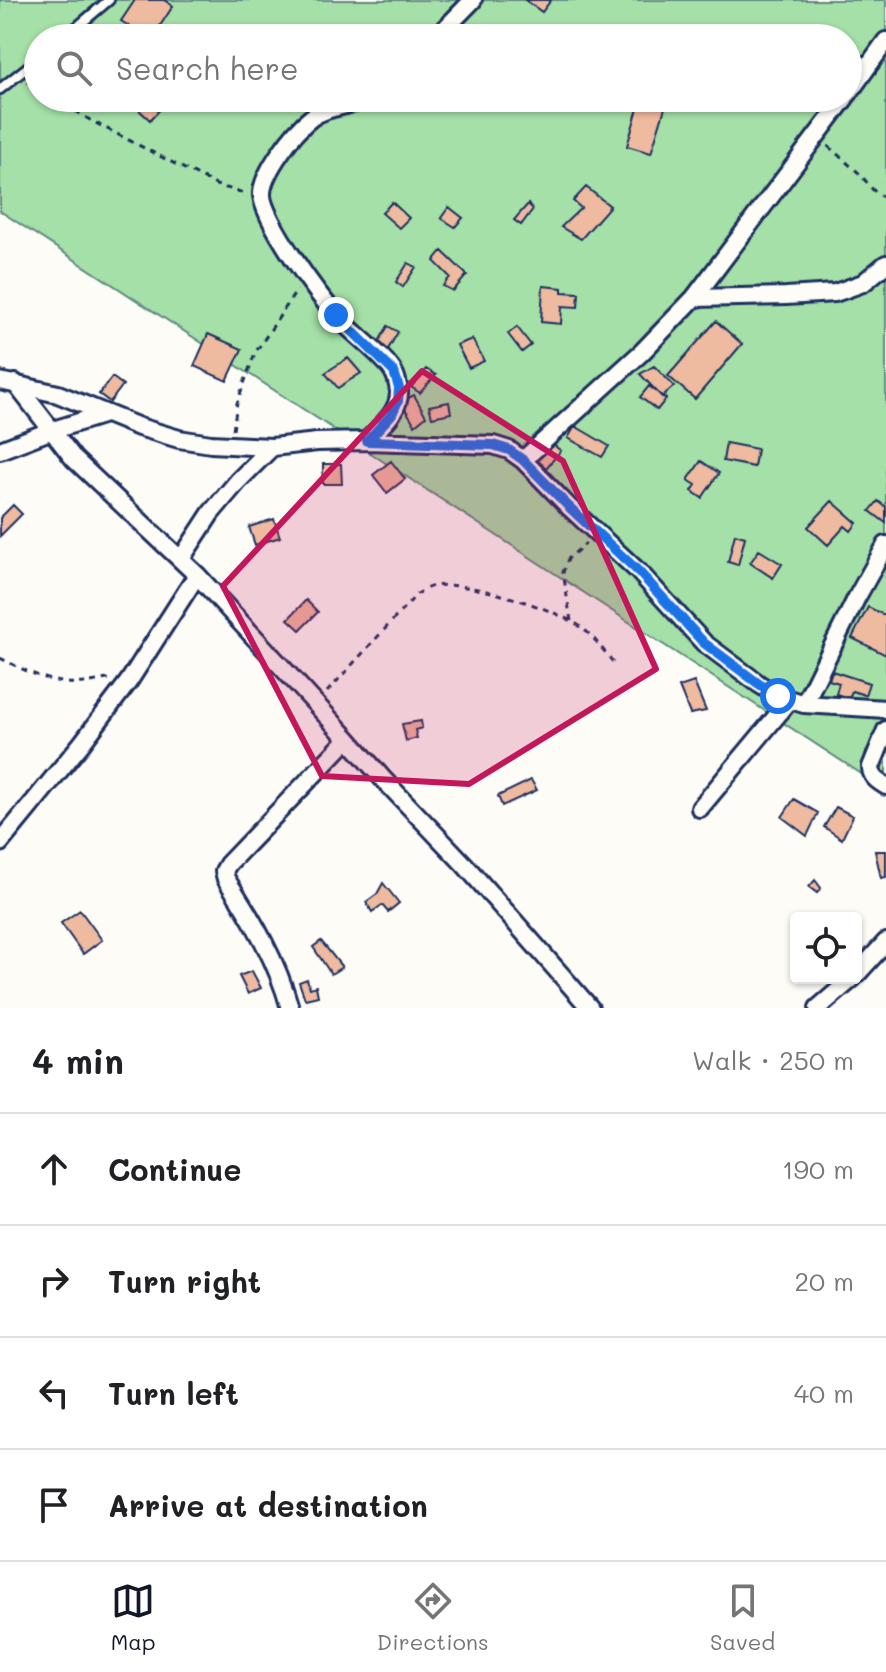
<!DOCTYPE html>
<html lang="en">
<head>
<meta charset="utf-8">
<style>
	body { margin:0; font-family:Mali,sans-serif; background:#f2f2f2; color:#202124 }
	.controls { position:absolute; right:24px; bottom:24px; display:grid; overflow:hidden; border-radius:8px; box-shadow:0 2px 6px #0004 }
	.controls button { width:72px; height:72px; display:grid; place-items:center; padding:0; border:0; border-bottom:2px solid #e0e0e0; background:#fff; color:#202124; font:40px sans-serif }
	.stop { position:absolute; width:24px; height:24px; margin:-18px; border:6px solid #1a73e8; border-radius:50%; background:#fff }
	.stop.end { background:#1a73e8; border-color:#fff; box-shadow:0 2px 8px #0008 }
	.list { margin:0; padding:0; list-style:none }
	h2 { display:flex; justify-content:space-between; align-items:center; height:104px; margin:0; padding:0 32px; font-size:34px }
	h2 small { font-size:26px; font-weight:400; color:#757577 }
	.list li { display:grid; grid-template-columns:52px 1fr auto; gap:24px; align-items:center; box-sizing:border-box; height:112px; padding:0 32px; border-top:2px solid #e0e0e0 }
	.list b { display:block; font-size:30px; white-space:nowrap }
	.list em { font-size:26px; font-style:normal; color:#757577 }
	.icon { flex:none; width:44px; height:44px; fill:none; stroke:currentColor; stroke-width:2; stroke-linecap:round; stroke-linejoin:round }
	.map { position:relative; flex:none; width:886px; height:1008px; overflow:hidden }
	.search { position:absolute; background:#fff; box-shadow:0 2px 6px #0004; left:24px; right:24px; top:24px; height:88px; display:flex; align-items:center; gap:20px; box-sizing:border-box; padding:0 28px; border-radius:44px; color:#757577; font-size:30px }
	.sheet { height:552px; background:#fff }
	nav { display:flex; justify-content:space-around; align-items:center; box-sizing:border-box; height:112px; border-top:2px solid #e0e0e0; background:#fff; font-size:22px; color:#757577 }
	nav a { display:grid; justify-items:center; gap:4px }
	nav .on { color:#111827 }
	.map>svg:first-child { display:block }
	.green { fill:#a4e0a7; stroke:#608882; stroke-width:2; fill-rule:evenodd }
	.building { fill:#eebaa0; stroke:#1b2f5e; stroke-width:2 }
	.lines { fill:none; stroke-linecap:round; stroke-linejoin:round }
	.service-casing { stroke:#1b2f5e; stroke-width:14 }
	.minor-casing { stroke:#1b2f5e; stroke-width:22 }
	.path { stroke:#1b2f5e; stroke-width:3; stroke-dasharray:6 6; stroke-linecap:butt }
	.service { stroke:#fdfcf7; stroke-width:8 }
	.minor { stroke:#fdfcf7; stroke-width:16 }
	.route { stroke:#1a73e8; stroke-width:10 }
	.marked { fill:#c2185b; fill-opacity:0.2; stroke:#c2185b; stroke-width:6; stroke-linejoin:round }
</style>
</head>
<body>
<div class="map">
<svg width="886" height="1008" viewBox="0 0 886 1008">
	<rect width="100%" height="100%" fill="#fdfcf7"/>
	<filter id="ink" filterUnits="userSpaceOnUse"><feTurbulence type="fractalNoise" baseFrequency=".0125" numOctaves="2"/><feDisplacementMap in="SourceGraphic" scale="16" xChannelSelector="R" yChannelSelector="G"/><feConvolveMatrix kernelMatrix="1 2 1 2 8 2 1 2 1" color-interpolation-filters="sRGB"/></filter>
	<g filter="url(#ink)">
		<path class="green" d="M0,0H886V790L0,211ZM38,38H848V98H38Z"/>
		<path class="building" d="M135,0H164L173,6L152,38H148L121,21Z
			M525,0H551L542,12Z
			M223,31L236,38H218Z
			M126,98H171L150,120Z
			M641,98H668L651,153L627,146Z
			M586,187L610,206L581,239L561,227L581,208L573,201Z
			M392,202L409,218L399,228L382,213Z
			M528,204L533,209L521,225L514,220Z
			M449,207L463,218L455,227L441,218Z
			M442,251L467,275L453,291L443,286L450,277L434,261Z
			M408,263L416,267L403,287L396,282Z
			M543,286L562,288V292L579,293L578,307L562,306L561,324L541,322Z
			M716,321L742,344L695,399L668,376Z
			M388,326L398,332L387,351L377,345Z
			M517,327L531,345L522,352L508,334Z
			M208,334L242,349L227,381L194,366Z
			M472,339L484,361L469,368L457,345Z
			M348,358L361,373L338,388L325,373Z
			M654,366L674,386L662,397L640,374Z
			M426,369L436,375L420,393L411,387Z
			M112,377L123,385L110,402L99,394Z
			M649,386L666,399L657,410L640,397Z
			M414,395L426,416L415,425L401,402Z
			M449,402L451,413L432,417L429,406Z
			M575,426L609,446L602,457L568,438Z
			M551,443L561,451L546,468L537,460Z
			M726,443L757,449L754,467L723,461Z
			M391,461L405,479L387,493L373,475Z
			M701,461L719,473L702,498L692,491L696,485L688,480Z
			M323,464H341L342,484H323Z
			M832,501L857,523L851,531L845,526L828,545L808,527Z
			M878,501L886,507V523L870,511Z
			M13,505L22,514L0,536V518Z
			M274,519L280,537L255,545L249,527Z
			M735,534L745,537L738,565L728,562Z
			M759,550L782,564L773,578L750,563Z
			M306,600L318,612L300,630L288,619Z
			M868,607L886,616V655L852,638Z
			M832,671L869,683L865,695L852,691L849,698L836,694L839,683L829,680Z
			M694,682L706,711L690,714L679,687Z
			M421,721L422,728L415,730L417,738L406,741L402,724Z
			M531,780L537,790L502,806L498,796Z
			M794,799L818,813L807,836L782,817Z
			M836,807L853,816L842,839L824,827Z
			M875,851H886V877L881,878Z
			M815,880L821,888L817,893L809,887Z
			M383,883L399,903L388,912L382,905L372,912L366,902L377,894Z
			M80,910L102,940L83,954L61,923Z
			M321,941L342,967L331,974L313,947Z
			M252,971L261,988L248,994L239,976Z
			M307,979L310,988L316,986L318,996L305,999L299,982Z"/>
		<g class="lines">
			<defs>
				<path id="service" d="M64,38L109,0
					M0,89L38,59"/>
				<path id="minor" d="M436,38L473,0
					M848,94L886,41
					M694,298L786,296L835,293L863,283L886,264
					M0,381L58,394L139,427L179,439L211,444L272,447L317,442L367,441L493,445L509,450L523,460L569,507L639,572L704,643L759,684L778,696L804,704L886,709
					M15,383L74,459L197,575L348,739L383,779L464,864L590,1008
					M367,441C380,427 400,412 399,391C398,386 397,378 394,373C387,358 351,332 338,317C320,299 260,216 262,193C263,172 294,131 311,118C328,105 350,107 368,98
					M0,450L50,431L105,414
					M523,460L642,352L694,298L845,98
					M181,559L211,513L238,481L272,447
					M804,704L857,597L886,545
					M886,730L871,767C871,777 878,781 886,786
					M700,808L790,700
					M0,843L82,743L129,681L197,575
					M856,975L886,942
					M290,1008C277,961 253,920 226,879L224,871L228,864L348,739
					M818,1008L853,978"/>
			</defs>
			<use href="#service" class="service-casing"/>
			<use href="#minor" class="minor-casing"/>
			<path class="path" d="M27,82L38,88
				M55,98L90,120L216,185L244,193
				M828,146L860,174L873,190L886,199
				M233,430L237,403L255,353L297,290
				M571,621L563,572L568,559L586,543
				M0,658C26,671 54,686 84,683C92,682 100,680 109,679
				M327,692L417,594C423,591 427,587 434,586C466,580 550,607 578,625C592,634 602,649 613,662"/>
			<use href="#service" class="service"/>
			<use href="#minor" class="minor"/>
		</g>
	</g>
	<g class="lines" filter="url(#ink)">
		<path class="route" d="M336,315L394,372L399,388L398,401L392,414L367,441L493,445L509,450L523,460L569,507L639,572L704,643L759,684L778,696"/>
	</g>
	<path class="marked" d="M422,371L563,461L656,669L469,784L322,776L223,586Z"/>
</svg>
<div class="controls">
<button><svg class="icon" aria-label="locate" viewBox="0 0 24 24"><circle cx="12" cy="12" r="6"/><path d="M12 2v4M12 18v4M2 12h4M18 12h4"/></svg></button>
</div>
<div class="stop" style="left:778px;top:696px"></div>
<div class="stop end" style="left:336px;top:315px"></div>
<div class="search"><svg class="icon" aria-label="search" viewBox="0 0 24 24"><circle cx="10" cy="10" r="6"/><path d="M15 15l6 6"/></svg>Search here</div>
</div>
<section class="sheet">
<h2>4 min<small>Walk · 250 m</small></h2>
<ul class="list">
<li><svg class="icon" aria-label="ahead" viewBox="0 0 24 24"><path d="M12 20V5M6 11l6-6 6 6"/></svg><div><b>Continue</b></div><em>190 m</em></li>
<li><svg class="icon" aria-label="right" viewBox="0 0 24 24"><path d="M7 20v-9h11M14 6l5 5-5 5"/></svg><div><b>Turn right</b></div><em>20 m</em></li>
<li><svg class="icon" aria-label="left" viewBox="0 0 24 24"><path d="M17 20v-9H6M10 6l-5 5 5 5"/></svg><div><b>Turn left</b></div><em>40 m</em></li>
<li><svg class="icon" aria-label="arrive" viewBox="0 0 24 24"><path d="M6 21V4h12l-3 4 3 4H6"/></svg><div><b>Arrive at destination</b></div></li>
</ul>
</section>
<nav>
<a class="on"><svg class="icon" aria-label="map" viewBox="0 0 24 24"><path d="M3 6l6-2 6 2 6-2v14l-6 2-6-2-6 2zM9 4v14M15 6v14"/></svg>Map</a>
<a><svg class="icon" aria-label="directions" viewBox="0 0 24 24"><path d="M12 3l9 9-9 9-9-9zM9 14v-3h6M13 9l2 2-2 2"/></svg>Directions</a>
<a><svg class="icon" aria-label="saved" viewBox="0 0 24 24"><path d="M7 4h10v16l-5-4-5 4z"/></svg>Saved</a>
</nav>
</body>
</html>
